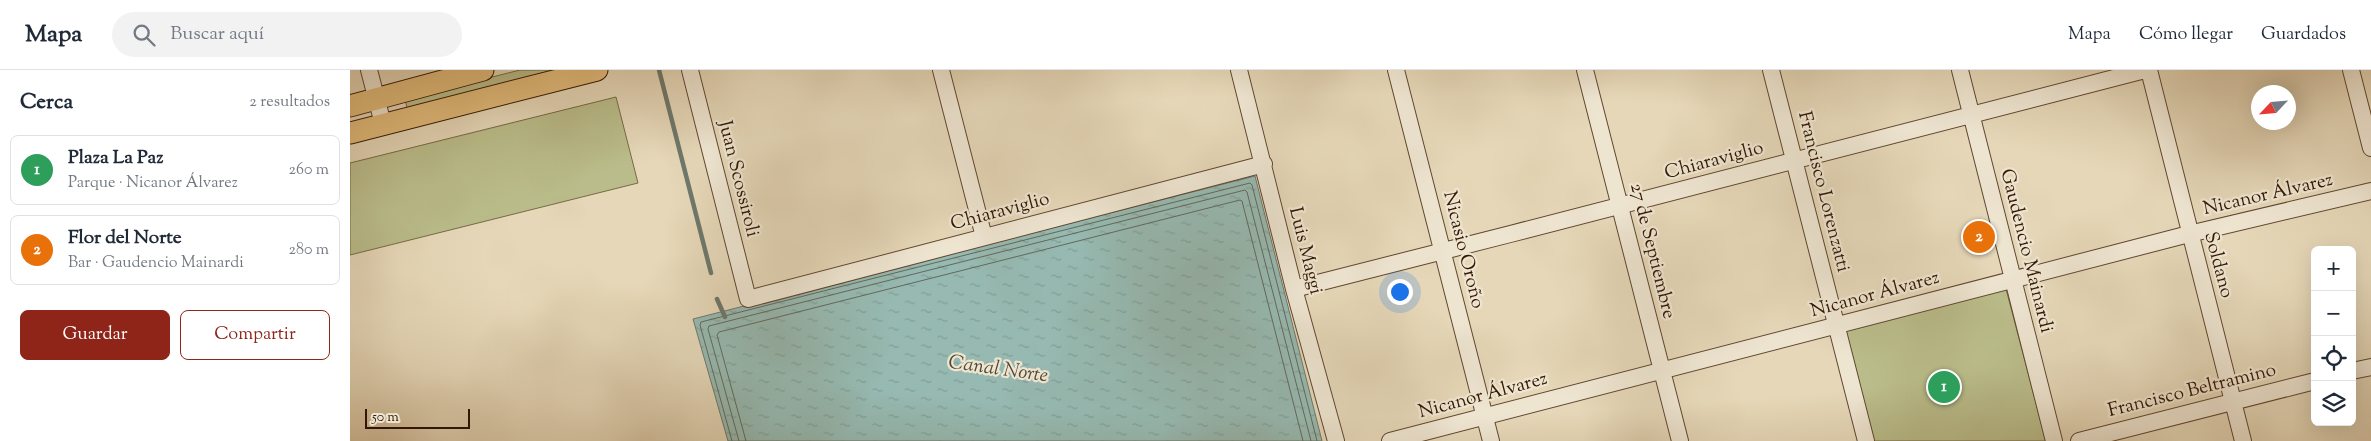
<!DOCTYPE html>
<html lang="es">
<head>
<meta charset="utf-8">
<style>
	body { margin:0; font-family:"Sorts Mill Goudy",serif; background:#f2f2f3; color:#1f2937 }
	.controls { position:absolute; right:15px; bottom:15px; display:grid; overflow:hidden; border-radius:8px; box-shadow:0 5px 20px #0002 }
	.controls button { width:45px; height:45px; display:grid; place-items:center; padding:0; border:0; border-bottom:1px solid #e0e1e3; background:#fff; color:#1f2937; font:25px sans-serif }
	.compass { position:absolute; left:1901px; top:15px; width:45px; height:45px; border-radius:50%; background:#fff; box-shadow:0 5px 20px #0002; rotate:244deg }
	.scale { position:absolute; left:15px; bottom:12px; width:105px; box-sizing:border-box; padding-left:5px; border:2px solid #331702; border-top:0; font-size:14px; line-height:18px; white-space:nowrap; color:#331702; -webkit-text-stroke:4px #eee5d1; paint-order:stroke }
	.you { position:absolute; left:1049px; top:221px; width:18px; height:18px; margin:-12px; border:4px solid #fff; border-radius:50%; background:#1a73e8; box-shadow:0 0 0 8px #1a73e833 }
	.badge { display:grid; place-items:center; width:32px; height:32px; border-radius:50%; background:#8f2418; color:#fff; font-size:16px; font-weight:700 }
	.pin { position:absolute; translate:-50% -50%; border:2px solid #fff; box-shadow:0 1px 5px #0006 }
	.list { margin:0; padding:0; list-style:none }
	h2 { display:flex; justify-content:space-between; align-items:center; height:65px; margin:0; padding:0 20px; font-size:21px }
	h2 small { font-size:16px; font-weight:400; color:#747a83 }
	.list li { display:grid; grid-template-columns:32px 1fr auto; gap:15px; align-items:center; box-sizing:border-box; height:70px; margin:0 10px 10px; padding:0 10px; border:1px solid #e0e1e3; border-radius:8px }
	.list b { display:block; font-size:19px; white-space:nowrap }
	.list p { margin:0; font-size:16px; white-space:nowrap; color:#747a83 }
	.list em { font-size:16px; font-style:normal; color:#747a83 }
	.actions { display:flex; gap:10px; padding:15px 20px }
	.actions a { flex:1; padding:11px 0; border:1px solid #8f2418; border-radius:8px; text-align:center; font-size:18px; color:#8f2418 }
	.actions .main { background:#8f2418; color:#fff }
	.icon { flex:none; width:28px; height:28px; fill:none; stroke:currentColor; stroke-width:2; stroke-linecap:round; stroke-linejoin:round }
	.map { position:relative; flex:none; width:2021px; height:371px; overflow:hidden }
	header { display:flex; align-items:center; gap:30px; box-sizing:border-box; height:70px; padding:0 25px; background:#fff; border-bottom:1px solid #e0e1e3 }
	header strong { font-size:24px }
	nav { display:flex; gap:28px; margin-inline-start:auto; font-size:18px }
	.search { width:350px; height:45px; background:#f2f2f3; display:flex; align-items:center; gap:12px; box-sizing:border-box; padding:0 18px; border-radius:28px; color:#747a83; font-size:19px }
	main { display:flex }
	aside { flex:1; background:#fff }
	.map>svg:first-child { display:block }
	.green { fill:#babd8b; stroke:#766a46 }
	.water { fill:url(#water-ripples); stroke:#6e786b }
	.lines { fill:none; stroke-linecap:round; stroke-linejoin:round }
	.shore { stroke:#64685a; stroke-width:1 }
	.stream { stroke:#6e786b; stroke-width:4.5 }
	.minor-casing { stroke:#604730; stroke-width:18 }
	.major-casing { stroke:#331702; stroke-width:23 }
	.minor { stroke:#eee5d1; stroke-width:16 }
	.major { stroke:#e2bc7c; stroke-width:21 }
	.labels { text-anchor:middle; dominant-baseline:central; stroke-width:4.5; stroke-linejoin:round; paint-order:stroke }
	.street-label { font-size:19px; fill:#331702; stroke:#eee5d1 }
	.water-label { font-size:20px; font-style:italic; fill:#514837; stroke:#eee5d1 }
</style>
</head>
<body>
<header>
<strong>Mapa</strong>
<div class="search"><svg class="icon" aria-label="search" viewBox="0 0 24 24"><circle cx="10" cy="10" r="6"/><path d="M15 15l6 6"/></svg>Buscar aquí</div>
<nav><a>Mapa</a><a>Cómo llegar</a><a>Guardados</a></nav>
</header>
<main>
<aside>
<h2>Cerca<small>2 resultados</small></h2>
<ul class="list">
<li><span class="badge" style="background:#2e9e5b">1</span><div><b>Plaza La Paz</b><p>Parque · Nicanor Álvarez</p></div><em>260 m</em></li>
<li><span class="badge" style="background:#e8710a">2</span><div><b>Flor del Norte</b><p>Bar · Gaudencio Mainardi</p></div><em>280 m</em></li>
</ul>
<div class="actions"><a class="main">Guardar</a><a>Compartir</a></div>
</aside>
<div class="map">
<svg width="2021" height="371" viewBox="0 0 2021 371">
	<defs>
		<pattern id="water-ripples" width="26" height="14" patternUnits="userSpaceOnUse" patternTransform="scale(1.25)"><rect width="26" height="14" fill="#96b9b1"/><path d="M2 4q2-2 4 0t4 0M15 11q2-2 4 0t4 0" fill="none" stroke="#829e97"/></pattern>
	</defs>
	<rect width="100%" height="100%" fill="#e5d7b8"/>
	<filter id="stains"><feTurbulence type="fractalNoise" baseFrequency=".004" numOctaves="4"/><feColorMatrix values="0 0 0 0 .2 0 0 0 0 .09 0 0 0 0 .02 0 0 0 .5 -.17"/></filter>
	<radialGradient id="worn" r=".72"><stop offset=".6" stop-color="#630" stop-opacity="0"/><stop offset="1" stop-color="#630" stop-opacity=".3"/></radialGradient>
	<path class="green" d="M170,0H208L57,38L55,29Z
		M266,27L288,113L0,185V93Z
		M1656,219L1696,371H1522L1493,262Z"/>
	<path class="water" d="M905,106L972,371H378L343,249Z"/>
	<g class="lines">
		<path class="shore" d="M382,371L350,255L351,252L900,113L902,115L967,371
			M389,371L358,259L359,256L895,120L897,122L961,371
			M396,371L367,265L369,262L890,130L892,131L953,371"/>
		<path class="stream" d="M309,0L361,203
			M367,229L375,247"/>
		<defs>
			<path id="minor" d="M19,0L33,54
				M340,0L398,229L914,94
				M591,0L634,167
				M889,0L944,219L986,371
				M1046,0L1141,371
				M1235,0L1330,371
				M1421,0L1516,371
				M1610,0L1704,371
				M1799,0L1893,371
				M2001,0L2021,78
				M944,219C1228,147 1512,74 1795,0
				M2002,301L2021,297
				M1040,371L1839,164L2021,121
				M1729,371L1965,311"/>
			<path id="major" d="M0,36L133,0
				M0,63L247,0"/>
		</defs>
		<use href="#minor" class="minor-casing"/>
		<use href="#major" class="major-casing"/>
		<use href="#minor" class="minor"/>
		<use href="#major" class="major"/>
	</g>
	<g class="labels">
		<g class="street-label">
			<text transform="translate(1364 91) rotate(-15)">Chiaraviglio</text>
			<text transform="translate(388 109) rotate(76)">Juan Scossiroli</text>
			<text transform="translate(1473 122) rotate(76)">Francisco Lorenzatti</text>
			<text transform="translate(1918 125) rotate(-13)">Nicanor Álvarez</text>
			<text transform="translate(650 142) rotate(-15)">Chiaraviglio</text>
			<text transform="translate(1113 180) rotate(76)">Nicasio Oroño</text>
			<text transform="translate(955 181) rotate(76)">Luis Maggi</text>
			<text transform="translate(1302 181) rotate(76)">27 de Septiembre</text>
			<text transform="translate(1676 181) rotate(76)">Gaudencio Mainardi</text>
			<text transform="translate(1868 195) rotate(75)">Soldano</text>
			<text transform="translate(1525 225) rotate(-15)">Nicanor Álvarez</text>
			<text transform="translate(1842 321) rotate(-14)">Francisco Beltramino</text>
			<text transform="translate(1133 326) rotate(-15)">Nicanor Álvarez</text>
		</g>
		<g class="water-label">
			<text transform="translate(648 300) rotate(8)">Canal Norte</text>
		</g>
	</g>
	<rect width="100%" height="100%" filter="url(#stains)"/>
	<rect width="100%" height="100%" fill="url(#worn)"/>
</svg>
<div class="controls">
<button>+</button>
<button>−</button>
<button><svg class="icon" aria-label="locate" viewBox="0 0 24 24"><circle cx="12" cy="12" r="6"/><path d="M12 2v4M12 18v4M2 12h4M18 12h4"/></svg></button>
<button><svg class="icon" aria-label="layers" viewBox="0 0 24 24"><path d="M12 4l9 5-9 5-9-5zM3 14l9 5 9-5"/></svg></button>
</div>
<svg class="compass" viewBox="-18 -18 36 36"><path d="M0-13l5 13h-10z" fill="#e53935"/><path d="M0 13l5-13h-10z" fill="#747a83"/></svg>
<div class="scale">50 m</div>
<div class="you"></div>
<div class="pin badge" style="left:1594px;top:317px;background:#2e9e5b">1</div>
<div class="pin badge" style="left:1629px;top:167px;background:#e8710a">2</div>
</div>
</main>
</body>
</html>
